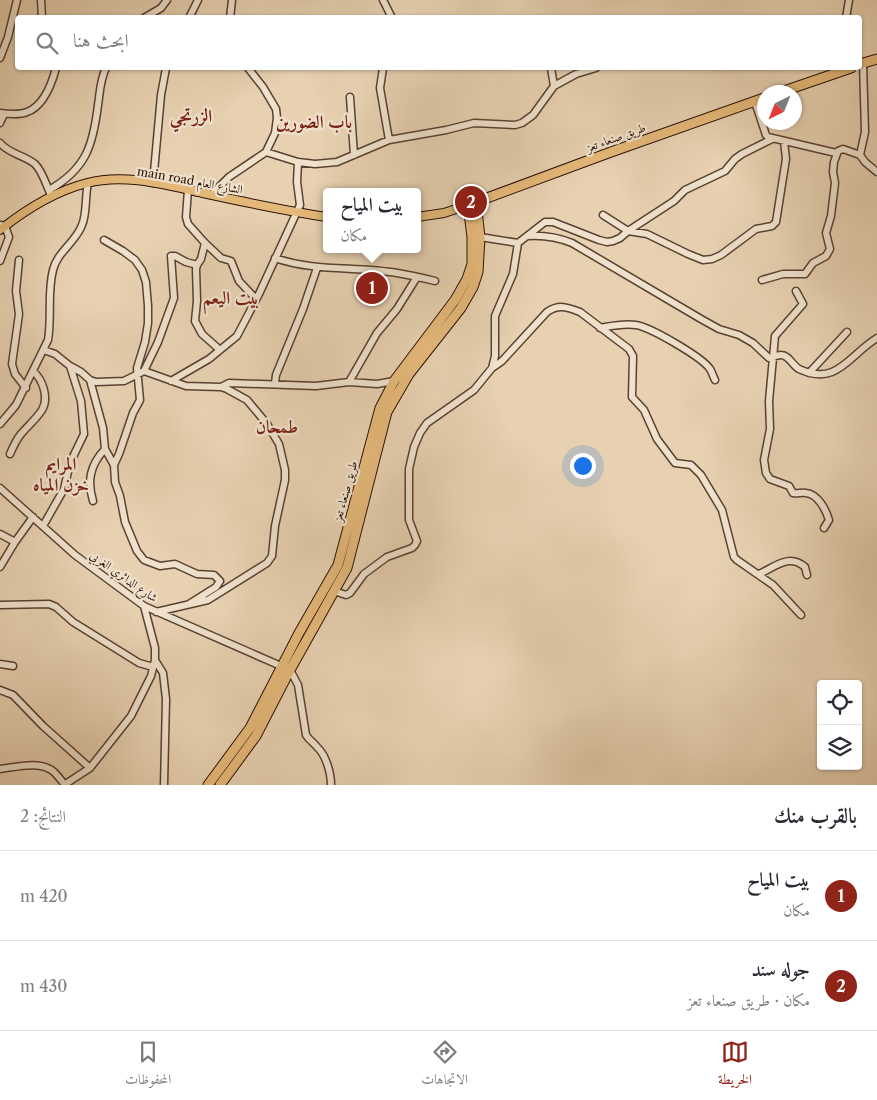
<!DOCTYPE html>
<html lang="ar">
<head>
<meta charset="utf-8">
<style>
	body { margin:0; font-family:"Libre Caslon Text",Amiri,serif; background:#f7f7f7; color:#2b2b33; direction:rtl }
	.controls { position:absolute; right:15px; bottom:15px; display:grid; overflow:hidden; border-radius:5px; box-shadow:0 1px 4px #0004 }
	.controls button { width:45px; height:45px; display:grid; place-items:center; padding:0; border:0; border-bottom:1px solid #e1e1e2; background:#fff; color:#2b2b33; font:25px sans-serif }
	.compass { position:absolute; left:757px; top:85px; width:45px; height:45px; border-radius:50%; background:#fff; box-shadow:0 1px 4px #0004; rotate:223deg }
	.you { position:absolute; left:582px; top:465px; width:18px; height:18px; margin:-12px; border:4px solid #fff; border-radius:50%; background:#1a73e8; box-shadow:0 0 0 8px #1a73e833 }
	.badge { display:grid; place-items:center; width:32px; height:32px; border-radius:50%; background:#8f2418; color:#fff; font-size:16px; font-weight:700 }
	.pin { position:absolute; translate:-50% -50%; border:2px solid #fff; box-shadow:0 1px 5px #0006 }
	.popup { position:absolute; left:323px; top:188px; width:98px; height:65px; box-sizing:border-box; display:grid; place-content:center; border-radius:5px; background:#fff; filter:drop-shadow(0 1px 4px #0005); font-size:16px; white-space:nowrap; color:#7c7c81 }
	.popup b { font-size:19px; color:#2b2b33 }
	.popup::after { content:''; position:absolute; left:50%; top:100%; margin-left:-10px; border:10px solid transparent; border-top-color:#fff }
	.list { margin:0; padding:0; list-style:none }
	h2 { display:flex; justify-content:space-between; align-items:center; height:65px; margin:0; padding:0 20px; font-size:21px }
	h2 small { font-size:16px; font-weight:400; color:#7c7c81 }
	.list li { display:grid; grid-template-columns:32px 1fr auto; gap:15px; align-items:center; box-sizing:border-box; height:90px; padding:0 20px; border-top:1px solid #e1e1e2 }
	.list b { display:block; font-size:19px; white-space:nowrap }
	.list p { margin:0; font-size:16px; white-space:nowrap; color:#7c7c81 }
	.list em { font-size:16px; font-style:normal; color:#7c7c81 }
	.icon { flex:none; width:28px; height:28px; fill:none; stroke:currentColor; stroke-width:2; stroke-linecap:round; stroke-linejoin:round }
	.map { position:relative; flex:none; width:877px; height:785px; overflow:hidden; direction:ltr }
	.search { position:absolute; background:#fff; box-shadow:0 1px 4px #0004; left:15px; right:15px; top:15px; height:55px; display:flex; align-items:center; gap:12px; box-sizing:border-box; padding:0 18px; border-radius:5px; color:#7c7c81; font-size:19px }
	.sheet { height:245px; background:#fff }
	nav { display:flex; justify-content:space-around; align-items:center; box-sizing:border-box; height:70px; border-top:1px solid #e1e1e2; background:#fff; font-size:14px; color:#7c7c81 }
	nav a { display:grid; justify-items:center; gap:2px }
	nav .on { color:#8f2418 }
	.map>svg:first-child { display:block }
	.lines { fill:none; stroke-linecap:round; stroke-linejoin:round }
	.minor-casing { stroke:#594132; stroke-width:9 }
	.major-casing { stroke:#2a1108; stroke-width:10 }
	.highway-casing { stroke:#2a1108; stroke-width:11 }
	.minor { stroke:#efe1cc; stroke-width:6 }
	.major { stroke:#e4b878; stroke-width:8 }
	.highway { stroke:#e4b878; stroke-width:9 }
	.labels { text-anchor:middle; dominant-baseline:central; stroke-width:4.5; stroke-linejoin:round; paint-order:stroke }
	.street-label { font-size:12px; fill:#2a1108; stroke:#efe1cc }
	.district-label { font-size:18px; font-weight:bold; fill:#7a1f14; stroke:#efe1cc }
</style>
</head>
<body>
<div class="map">
<svg width="877" height="785" viewBox="0 0 877 785">
	<rect width="100%" height="100%" fill="#e7d1b1"/>
	<filter id="stains"><feTurbulence type="fractalNoise" baseFrequency=".004" numOctaves="4"/><feColorMatrix values="0 0 0 0 .2 0 0 0 0 .09 0 0 0 0 .02 0 0 0 .5 -.17"/></filter>
	<radialGradient id="worn" r=".72"><stop offset=".6" stop-color="#630" stop-opacity="0"/><stop offset="1" stop-color="#630" stop-opacity=".3"/></radialGradient>
	<g class="lines">
		<defs>
			<path id="minor" d="M41,0L42,18
				M383,0L392,18
				M144,18L161,8L167,0
				M189,18L198,0
				M230,18L232,0
				M846,18L849,0
				M0,58L8,37L17,0
				M383,68L380,88L389,140
				M551,68L554,86
				M350,97L354,155
				M755,102L766,135L768,137L836,153
				M0,113C8,114 20,115 27,112C44,106 52,83 56,68
				M0,123L4,114
				M0,143C9,154 24,155 35,164C42,171 46,184 50,193
				M266,152L298,162L315,164L337,162L389,140L446,130L474,123L515,125L522,123L533,115L554,86L576,74L596,68
				M860,155L865,132L863,63
				M153,183L161,95L166,68
				M49,190C86,169 93,146 98,105C100,92 100,80 106,68
				M188,190L186,217L188,224L205,243L221,258L231,261L239,281L256,299
				M211,195L229,177L266,152L275,133L277,118L276,109L263,87L248,68
				M603,215L628,231L647,234L688,254L703,260L712,259L721,255L756,229L772,226L776,222L786,159L784,141
				M0,225L5,226L9,237L0,261
				M528,236C545,235 557,237 572,243L701,319L719,329L739,335L753,343L769,358C773,357 777,355 781,355C789,355 792,365 799,369C837,387 849,355 877,338
				M480,237L518,243L545,222H553L599,240L607,242L613,241L620,238L628,231L674,201L685,190L725,171L735,159L742,154L772,139
				M104,240L123,251L135,260L142,270L146,282L148,306V323L145,342L137,368L140,400L133,413L119,454L114,465L115,482L120,496L125,522L137,551L144,560L160,566L175,564L197,574L214,575L220,581L216,587L189,604
				M275,258C315,272 356,266 397,273C410,275 423,278 435,281
				M19,260L16,291L19,314L12,364L15,374L26,388
				M197,265L196,269L197,301L195,321L202,334L220,350
				M762,280L783,274H805L813,263L826,256L830,249L826,233L831,216L835,183L833,172L834,162L838,151L843,149L860,155L865,162L877,172
				M796,291L803,304L775,336L769,401L770,429L764,460L766,473L770,479L789,486L793,493C798,494 801,492 806,493C818,494 826,510 829,520L824,528
				M600,328C611,326 624,323 636,325C650,327 702,357 710,369C712,372 713,376 715,380
				M70,366L81,372L90,380L96,382L124,381L144,371L186,386L221,387L227,389L247,400L267,424L279,444L285,470V480L275,526L272,556L267,563L208,600L156,612
				M492,368L502,361L547,312C559,304 567,307 580,312L629,349L633,356L632,397L644,410L657,439L675,463L691,465L701,475L722,510L734,557L737,560L773,585L801,615
				M144,371L158,342L174,298L171,256H175L186,262L197,265L201,259L205,243
				M809,373L847,332
				M90,380L103,428L105,449L114,465
				M171,381L209,359L237,336L259,294L300,205L297,182L298,162
				M349,382L377,333L397,309L417,277
				M275,384L276,375L303,309L317,268
				M221,387L229,383L316,386L349,382L377,384L394,381
				M0,424L16,405L48,340C52,317 47,293 53,270C57,252 76,242 82,225C87,214 85,195 88,183
				M10,454C13,447 16,440 21,434C28,426 36,419 42,410C49,398 43,380 33,371
				M0,488L75,555L144,606L290,670L298,685L306,735C310,741 313,742 317,747C326,755 331,773 331,785
				M93,501C87,481 90,465 105,449
				M43,526L64,489L70,463L84,434L81,401L70,366L55,354L44,350
				M0,534L15,542
				M0,567L15,542L33,517
				M759,574C775,567 789,553 805,567L807,575
				M334,591L346,595L350,593L364,574L387,557L412,548L415,545L417,541L409,520V469L414,447L420,433L427,423L474,390L492,368L495,356V316L513,274L518,243
				M0,605L49,604L56,607L73,622L139,663L153,667
				M155,660L163,673L166,699L164,785
				M0,664L13,666
				M0,690L13,695L43,726L90,768
				M0,769C16,767 41,760 54,772C58,776 61,780 65,785
				M64,785L90,768L131,716L151,676L155,660V648L144,606"/>
			<path id="major" d="M417,217L444,213L468,205
				M0,230C25,210 56,191 87,183C125,173 166,185 203,193C244,202 285,211 327,217"/>
			<path id="highway" d="M860,64L877,59
				M781,92L851,68
				M208,785L250,728L299,633L338,565L380,408L394,381L455,300L467,279L472,264V237L468,205L611,152L764,98
				M220,785L256,736L290,670L347,568L387,412L409,374L461,308L473,287L478,272L480,237L476,202"/>
		</defs>
		<use href="#minor" class="minor-casing"/>
		<use href="#major" class="major-casing"/>
		<use href="#highway" class="highway-casing"/>
		<use href="#minor" class="minor"/>
		<use href="#major" class="major"/>
		<use href="#highway" class="highway"/>
	</g>
	<g class="labels">
		<g class="street-label">
			<text transform="translate(616 137) rotate(-20)">طريق صنعاء تعز</text>
			<text transform="translate(190 180) rotate(10)">main road الشارع العام</text>
			<text transform="translate(345 491) rotate(-75)">طريق صنعاء تعز</text>
			<text transform="translate(124 576) rotate(35)">شارع الدائري الغربي</text>
		</g>
		<g class="district-label">
			<text x="191" y="116">الزرتجي</text>
			<text x="314" y="122">باب الضورين</text>
			<text x="231" y="298">بيت اليعم</text>
			<text x="277" y="427">طمحان</text>
			<text x="61" y="464">المرايم<tspan x="61" dy="21">خزن المياه</tspan></text>
		</g>
	</g>
	<rect width="100%" height="100%" filter="url(#stains)"/>
	<rect width="100%" height="100%" fill="url(#worn)"/>
</svg>
<div class="controls">
<button><svg class="icon" aria-label="locate" viewBox="0 0 24 24"><circle cx="12" cy="12" r="6"/><path d="M12 2v4M12 18v4M2 12h4M18 12h4"/></svg></button>
<button><svg class="icon" aria-label="layers" viewBox="0 0 24 24"><path d="M12 4l9 5-9 5-9-5zM3 14l9 5 9-5"/></svg></button>
</div>
<svg class="compass" viewBox="-18 -18 36 36"><path d="M0-13l5 13h-10z" fill="#e53935"/><path d="M0 13l5-13h-10z" fill="#7c7c81"/></svg>
<div class="you"></div>
<div class="pin badge" style="left:372px;top:288px">1</div>
<div class="popup"><b>بيت المياح</b>مكان</div>
<div class="pin badge" style="left:471px;top:202px">2</div>
<div class="search"><svg class="icon" aria-label="search" viewBox="0 0 24 24"><circle cx="10" cy="10" r="6"/><path d="M15 15l6 6"/></svg>ابحث هنا</div>
</div>
<section class="sheet">
<h2>بالقرب منك<small>النتائج: 2</small></h2>
<ul class="list">
<li><span class="badge">1</span><div><b>بيت المياح</b><p>مكان</p></div><em>420 m</em></li>
<li><span class="badge">2</span><div><b>جوله سند</b><p>مكان · طريق صنعاء تعز</p></div><em>430 m</em></li>
</ul>
</section>
<nav>
<a class="on"><svg class="icon" aria-label="map" viewBox="0 0 24 24"><path d="M3 6l6-2 6 2 6-2v14l-6 2-6-2-6 2zM9 4v14M15 6v14"/></svg>الخريطة</a>
<a><svg class="icon" aria-label="directions" viewBox="0 0 24 24"><path d="M12 3l9 9-9 9-9-9zM9 14v-3h6M13 9l2 2-2 2"/></svg>الاتجاهات</a>
<a><svg class="icon" aria-label="saved" viewBox="0 0 24 24"><path d="M7 4h10v16l-5-4-5 4z"/></svg>المحفوظات</a>
</nav>
</body>
</html>
